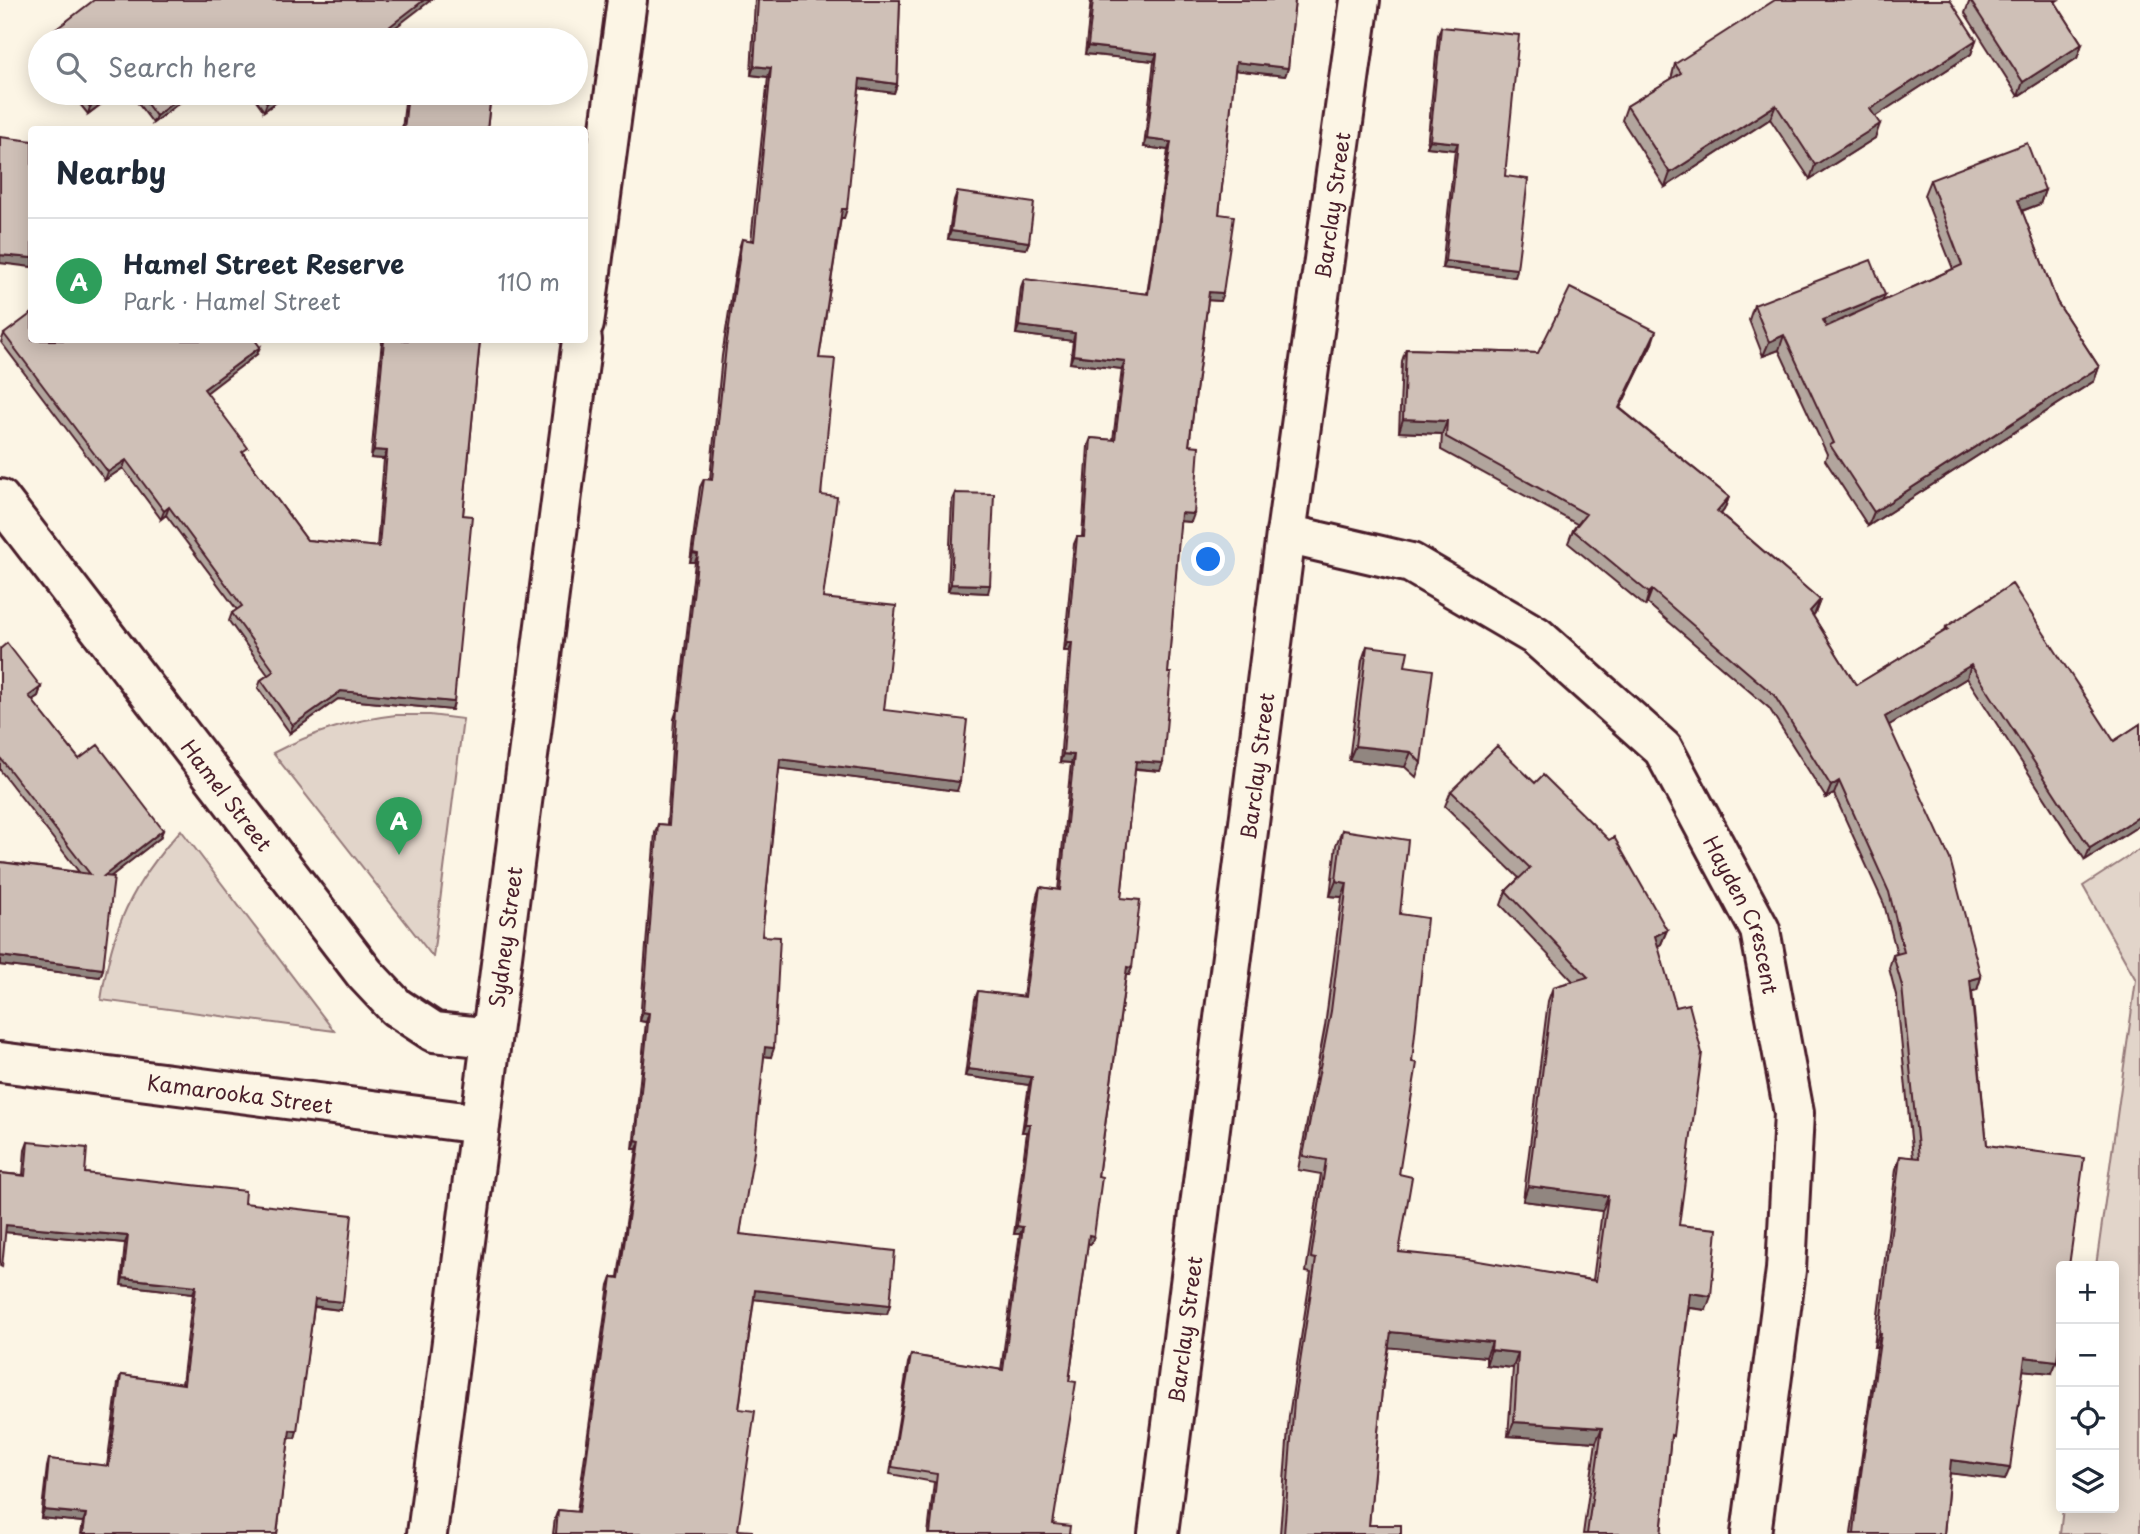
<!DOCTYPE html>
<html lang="en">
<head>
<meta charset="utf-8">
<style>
	body { margin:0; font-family:"Playpen Sans",sans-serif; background:#f6f6f7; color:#1f2937 }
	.controls { position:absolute; right:21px; bottom:21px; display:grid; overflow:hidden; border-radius:7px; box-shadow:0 4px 18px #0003 }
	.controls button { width:63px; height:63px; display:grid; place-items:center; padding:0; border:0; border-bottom:2px solid #e0e1e3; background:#fff; color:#1f2937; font:35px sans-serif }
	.you { position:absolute; left:1209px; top:560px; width:24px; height:24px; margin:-18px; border:5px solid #fff; border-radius:50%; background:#1a73e8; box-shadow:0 0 0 10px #1a73e833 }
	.badge { display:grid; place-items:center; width:46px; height:46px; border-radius:50%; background:#111827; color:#fff; font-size:23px; font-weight:700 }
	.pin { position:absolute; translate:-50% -58px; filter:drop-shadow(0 2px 4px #0008) }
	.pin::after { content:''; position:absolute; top:37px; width:24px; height:21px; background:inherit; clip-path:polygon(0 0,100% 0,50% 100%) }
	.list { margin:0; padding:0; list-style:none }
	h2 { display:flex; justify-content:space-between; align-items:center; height:91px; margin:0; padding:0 28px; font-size:30px }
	h2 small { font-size:23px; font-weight:400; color:#747a83 }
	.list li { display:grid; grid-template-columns:46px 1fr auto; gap:21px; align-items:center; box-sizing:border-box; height:126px; padding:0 28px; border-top:2px solid #e0e1e3 }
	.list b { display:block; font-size:26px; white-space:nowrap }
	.list p { margin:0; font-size:23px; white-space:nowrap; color:#747a83 }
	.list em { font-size:23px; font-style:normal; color:#747a83 }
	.icon { flex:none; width:38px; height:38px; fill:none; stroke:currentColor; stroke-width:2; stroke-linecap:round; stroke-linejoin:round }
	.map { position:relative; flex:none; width:2140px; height:1534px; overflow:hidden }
	.search { position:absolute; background:#fff; box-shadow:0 4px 18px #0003; left:28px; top:28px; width:560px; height:77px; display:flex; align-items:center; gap:18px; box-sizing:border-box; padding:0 24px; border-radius:38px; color:#747a83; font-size:26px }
	.panel { position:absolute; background:#fff; box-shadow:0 4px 18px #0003; left:28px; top:126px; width:560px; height:217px; border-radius:7px }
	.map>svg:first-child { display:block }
	.green { fill:#e2d5ca; stroke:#967a7a; stroke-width:2 }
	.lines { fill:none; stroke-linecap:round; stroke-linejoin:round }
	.minor-casing { stroke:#4a1f2b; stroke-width:44 }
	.tertiary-casing { stroke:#4a1f2b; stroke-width:44 }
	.minor { stroke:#fcf5e5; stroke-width:38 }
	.tertiary { stroke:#fcf5e5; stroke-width:38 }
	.wall { fill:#b2a59d; stroke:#4a1f2b; stroke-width:2 }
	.shaded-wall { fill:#918680; stroke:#4a1f2b; stroke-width:2 }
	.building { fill:#cfc0b7; stroke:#4a1f2b; stroke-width:2 }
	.labels { text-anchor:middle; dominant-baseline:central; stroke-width:5; stroke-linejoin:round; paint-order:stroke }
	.street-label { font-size:21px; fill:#4a1f2b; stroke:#fcf5e5 }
</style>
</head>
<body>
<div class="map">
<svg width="2140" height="1534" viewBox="0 0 2140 1534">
	<rect width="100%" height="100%" fill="#fcf5e5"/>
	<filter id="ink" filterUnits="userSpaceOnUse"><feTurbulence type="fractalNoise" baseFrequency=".0143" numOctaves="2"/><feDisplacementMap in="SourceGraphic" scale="14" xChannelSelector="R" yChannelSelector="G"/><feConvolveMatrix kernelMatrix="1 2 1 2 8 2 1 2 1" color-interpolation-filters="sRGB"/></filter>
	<g filter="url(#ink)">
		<path class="green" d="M396,715H430L463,719L433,957L273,753C313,732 351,720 396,715Z
			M181,830L334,1031L101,1000C112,927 131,885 181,830Z
			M2140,849V1534H2060L2063,1508H2114V1266H2096L2136,980L2083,886Z"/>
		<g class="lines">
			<defs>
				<g id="minor">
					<path id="s1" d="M0,499L365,974L396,1007L434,1032L491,1038"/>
					<path id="s2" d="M1286,534L1411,563L1536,636L1663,749L1760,930L1794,1113L1786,1270L1751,1534"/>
					<path id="s3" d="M0,1062L480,1124"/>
					<path id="s4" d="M1158,1534L1286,534L1360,0"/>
				</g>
				<g id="tertiary">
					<path d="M584,324L627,0"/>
					<path id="s5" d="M427,1534L582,340"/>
				</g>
			</defs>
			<use href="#minor" class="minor-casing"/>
			<use href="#tertiary" class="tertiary-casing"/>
			<use href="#minor" class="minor"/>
			<use href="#tertiary" class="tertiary"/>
		</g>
		<path class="wall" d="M755,0H900L897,84L894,93L859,88L844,218H841L819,358L823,598L884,710L957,791L779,768L762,936L771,1057L764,1056L740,1234L887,1314L754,1299L739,1409L738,1530L752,1534H553L555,1518L558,1510L577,1512L609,1285L612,1277H618L637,1149H633L646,1022L640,1021L655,833L658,824L667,825L674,719L677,710H678L695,562H690L700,487L704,479H710L722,356L739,248L742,239L751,241L768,77L751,75Z
			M1091,0H1295L1288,68L1285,76L1235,70L1219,214L1220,301L1208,300L1189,445L1191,522L1180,521L1160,771L1135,769L1121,898L1129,975H1126L1098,1176L1091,1244L1088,1243L1069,1381L1053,1524L1069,1534H928L934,1482L890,1474L908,1363L911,1355L1001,1370L1020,1234H1014L1027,1132H1022L1029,1085L965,1076L975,999L978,991L1023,997L1037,895L1040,887L1058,890L1071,763L1060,762L1069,651H1064L1074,544L1077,537H1082L1088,446L1091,438L1113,440L1122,369L1070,363L1073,341L1016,334L1021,287L1024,279L1147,294L1168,150L1144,147L1154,61L1085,54Z
			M1970,0H2058L2055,2L2082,44L2077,58L2018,96L1965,13Z
			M1441,27L1505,176L1517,269L1515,277L1442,268L1455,150L1427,147L1438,35Z
			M1976,40L1971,54L1875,116V138L1810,179L1770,119L1665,187L1622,120L1627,106L1671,79L1675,64Z
			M40,42V54L37,50Z
			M71,93H116L88,114Z
			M130,93H192L153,123Z
			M251,93H289L264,111Z
			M406,93H491L487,130H402Z
			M1930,180L2045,190L2040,204L2022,211L2057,302L2099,367L2094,381L1868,526L1825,460L1827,454L1779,350L1763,356L1749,320L1754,305L1883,301L1953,269L1924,195Z
			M957,192L1029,242L1026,249L948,239L954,200Z
			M4,334L257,354L206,392L245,455V456L307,540L377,547L384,459L371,458L382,340H480L463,515L454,702L452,710L338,699L290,733L258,688L261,680L268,675L229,621L232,613L237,610L166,515L161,519L123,468L105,480L1,342Z
			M1652,343L1620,408L1729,497L1724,510L1721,514L1820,600L1815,613L1813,616L1856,685L1945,631L1946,627L2114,741L2140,724V825L2085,860L1967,678L1889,725L1981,977L1977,990L1972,991L1987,1145L2052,1373L2023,1370L2005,1480L1950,1473L1944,1534H1851L1877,1347H1874L1896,1169L1900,1156L1913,1158L1897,999L1889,968L1893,955L1897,954L1884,904L1834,794L1826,798L1769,708L1647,603L1645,606L1568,543L1573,530L1577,524L1441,450L1442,434L1399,432L1402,361L1406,349L1538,353Z
			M955,493L988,593L948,591L952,500Z
			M1367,646L1405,666L1421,763L1416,777L1405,767L1349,760L1362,660Z
			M0,649L41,687L38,696L32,700L79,759L163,830L160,838L111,876L103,969L100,977L0,965V862L79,872L0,770Z
			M1451,791L1667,930L1661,944L1658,946L1679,1225L1706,1310L1689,1308L1670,1445L1661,1534H1583L1596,1442L1508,1436L1513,1368L1486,1365V1357L1389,1347L1382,1390L1369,1525L1401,1534H1280L1289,1416L1311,1273L1306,1272L1321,1174L1298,1170L1325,1026L1342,897L1330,896L1336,845L1342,830L1400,914L1399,1252L1593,1280L1602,1211L1523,1201L1548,1001L1553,987L1573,981L1501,905L1506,891L1519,878L1445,806Z
			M28,1142L85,1173L244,1203L340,1310L314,1307L295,1438L289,1437L277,1534H81L83,1522L41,1518L47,1467L49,1459L107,1466L118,1383L121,1375L182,1384L193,1293L121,1285L125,1243L5,1232L0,1173L23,1175L25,1150Z"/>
		<path class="shaded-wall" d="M424,0H431L379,40H353L362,33Z
			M1976,40L1971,54L1865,123L1870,109Z
			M2082,44L2077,58L2018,96L2023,82Z
			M1088,46L1157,54L1154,61L1085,54Z
			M1236,62L1288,68L1285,76L1233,70Z
			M754,66L771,68L768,77L751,75Z
			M860,79L897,84L894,93L857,88Z
			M109,93H116L88,114L90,107Z
			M185,93H192L153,123L156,116Z
			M282,93H289L264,111L267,103Z
			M1776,105L1770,119L1665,187L1670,173Z
			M1880,124L1875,138L1810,179L1815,165Z
			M1147,139L1171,142L1168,150L1144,147Z
			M1430,140L1458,143L1455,150L1427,147Z
			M2045,190L2040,204L2013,214L2018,200Z
			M842,209H847L844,218H839Z
			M951,231L1029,242L1026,249L948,239Z
			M0,255L32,258V267L0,263Z
			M1445,261L1517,269L1515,277L1442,268Z
			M1209,292L1223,293L1220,301L1206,300Z
			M1885,295L1879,310L1818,335L1823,320Z
			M1019,326L1075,333L1073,341L1016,334Z
			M1656,331L1652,343L1614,420L1619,408Z
			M1784,335L1779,350L1763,356L1769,342Z
			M260,347L257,354L201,397L204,389Z
			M1073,355L1125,361L1122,369L1070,363Z
			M2099,367L2094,381L1868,526L1874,512Z
			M1403,419L1447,421L1442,434L1399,432Z
			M374,450L387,451L384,459L371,458Z
			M126,460L123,468L105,480L108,472Z
			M1729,497L1724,510L1713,524L1717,511Z
			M169,507L166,515L161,519L164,511Z
			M1181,513L1194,514L1191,522L1178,521Z
			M693,553L698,554L695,562H690Z
			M951,584L990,585L988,593L948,591Z
			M1652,590L1647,603L1645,606L1649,593Z
			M1820,600L1815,613L1806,624L1810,611Z
			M1067,643H1072L1069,651H1064Z
			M1971,665L1967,678L1881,730L1885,717Z
			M41,687L38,696L26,704L29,696Z
			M341,691L454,702L452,710L338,699L290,733L293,725Z
			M1355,746L1411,752L1405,767L1349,760Z
			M1063,754L1074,755L1071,763L1060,762Z
			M780,759L960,782L957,791L776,768Z
			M1136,761L1163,763L1160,771L1133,768Z
			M1839,781L1834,794L1826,798L1831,786Z
			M2140,816V825L2085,860L2090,848Z
			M163,830L160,838L101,884L104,876Z
			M1336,881L1347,883L1342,897L1330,896Z
			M1667,930L1661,944L1650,951L1655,936Z
			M0,956L103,969L100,977L0,965Z
			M1127,967L1132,968L1129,975H1124Z
			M1981,977L1977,990L1966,993L1970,980Z
			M643,1012L649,1013L646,1022L640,1021Z
			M765,1047L774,1048L771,1057L762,1056Z
			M968,1069L1032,1077L1029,1085L965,1076Z
			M1025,1124H1030L1027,1132H1022Z
			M636,1140L640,1141L637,1149H633Z
			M1528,1186L1608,1196L1602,1211L1523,1201Z
			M6,1225L128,1236L125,1243L3,1232Z
			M1017,1226L1023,1227L1020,1234H1014Z
			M1089,1235L1094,1236L1091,1244L1086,1243Z
			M123,1278L196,1286L193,1293L121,1285Z
			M755,1290L890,1305L887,1314L752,1299Z
			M1690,1293L1711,1296L1706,1310L1685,1307Z
			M315,1299L343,1302L340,1310L312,1306Z
			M1391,1332L1492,1342L1486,1357L1385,1347Z
			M1879,1334H1881L1877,1347H1874Z
			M1491,1350L1518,1353L1513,1368L1486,1365Z
			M2025,1357L2057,1361L2052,1373L2020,1370Z
			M1514,1422L1602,1428L1596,1442L1508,1436Z
			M290,1430L297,1431L295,1438L287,1437Z
			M1951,1460L2010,1468L2005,1480L1947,1473Z
			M44,1510L86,1514L83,1522L41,1518Z"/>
		<path class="building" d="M94,0H424L380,34L362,33L353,40H42Z
			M758,0H900L897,84L860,79L847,209H842L819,358L835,359L821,495L837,497L823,598L896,606L884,710L967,720L960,782L780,759L762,936L780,937L774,1048L765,1047L754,1152L740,1234L895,1251L890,1305L755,1290L739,1409L755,1411L738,1530L752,1531V1534H556L558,1510L579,1512L612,1277L619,1278L640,1141L636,1140L649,1013L643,1012L658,824L669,825L677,710H680L698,554L693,553L704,479L712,480L726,347L742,239L754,241L771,68L754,66Z
			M1093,0H1295L1288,68L1236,62L1219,214L1234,216L1223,293L1209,292L1189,445L1199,446L1194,514L1181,513L1168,673H1171L1163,763L1136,761L1121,898L1140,900L1132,968L1127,967L1098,1176L1102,1177L1094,1236L1089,1235L1069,1381L1076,1382L1053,1524L1070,1526L1069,1534H930L937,1474L892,1467L911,1355L1003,1370L1023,1227L1017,1226L1030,1124H1025L1032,1077L968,1069L978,991L1025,997L1040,887L1060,890L1074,755L1063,754L1072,643H1067L1077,537H1084L1091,438L1115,440L1125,361L1073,355L1075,333L1019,326L1024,279L1148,294L1171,142L1147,139L1157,54L1088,46Z
			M1775,0H1950L1976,40L1870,109L1880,124L1815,165L1776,105L1670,173L1627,106L1681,73L1675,64Z
			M1970,0H2054L2082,44L2023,82Z
			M1441,27L1519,35L1505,176L1528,179L1517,269L1445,261L1458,143L1430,140Z
			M79,93H109L90,107Z
			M139,93H185L156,116Z
			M259,93H282L267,103Z
			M408,93H491L487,130H404Z
			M0,137L32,141V258L0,255Z
			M2027,143L2045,190L2018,200L2057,302L2099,367L1874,512L1830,445L1834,443L1784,335L1769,342L1754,305L1871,260L1885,295L1823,320L1826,327L1962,265L1930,180Z
			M957,192L1034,203L1029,242L951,231Z
			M1570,288L1656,331L1619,408L1729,497L1717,511L1820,600L1810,611L1856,685L1948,629L1946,627L2012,584L2114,741L2140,724V816L2090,848L1971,665L1885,717L1950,859L1981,977L1970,980L1987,1145L2084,1158L2069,1266H2061V1326L2057,1361L2025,1357L2010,1468L1951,1460L1944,1534H1854L1858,1495L1881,1334H1879L1900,1156L1919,1158L1902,986L1893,955L1904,952L1889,892L1839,781L1831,786L1774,695L1652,590L1649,593L1573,530L1586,514L1446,437L1447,421L1403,419L1406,349L1538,353Z
			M32,313V340H255L260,347L204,389L248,448L242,452L307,540L379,547L387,451L374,450L384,340H480L463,515L472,516L454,702L341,691L293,725L261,680L274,671L232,613L242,606L169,507L164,511L126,460L108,472L4,334Z
			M955,493L994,494L990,585L951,584Z
			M7,643L41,687L29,696L79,759L98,745L163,830L104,876L114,877L103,969L0,956V862L90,874L1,759L0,760V649Z
			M1367,646L1408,651L1405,666L1433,670L1421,763L1411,752L1355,746Z
			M1497,746L1535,783L1543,775L1609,840L1614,837L1667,930L1655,936L1676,1007L1689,1004L1702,1053L1679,1225L1717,1229L1711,1296L1690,1293L1673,1436L1671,1435L1661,1534H1587L1602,1428L1514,1422L1518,1353L1491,1350L1492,1342L1391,1332L1382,1390L1369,1525H1401V1534H1284L1294,1401L1316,1259L1311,1258L1326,1160L1303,1156L1331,1011L1347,883L1336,881L1342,830L1408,840L1400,914L1427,918L1412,1062L1417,1063L1399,1174L1412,1177L1399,1252L1467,1259L1596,1281L1608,1196L1528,1186L1553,987L1588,977L1506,891L1530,868L1451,791Z
			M28,1142L87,1148L85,1173L245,1191L244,1203L352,1215L343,1302L315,1299L297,1431L290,1430L277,1534H83L86,1514L44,1510L49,1459L109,1466L121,1375L184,1384L196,1286L123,1278L128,1236L6,1225L2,1267L0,1266V1173L25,1176Z"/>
	</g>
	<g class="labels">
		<g class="street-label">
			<text stroke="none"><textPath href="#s4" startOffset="1340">Barclay Street</textPath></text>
			<text stroke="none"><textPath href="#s4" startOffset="774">Barclay Street</textPath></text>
			<text stroke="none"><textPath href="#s1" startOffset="373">Hamel Street</textPath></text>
			<text stroke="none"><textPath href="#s2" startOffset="628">Hayden Crescent</textPath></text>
			<text stroke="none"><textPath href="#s5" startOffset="602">Sydney Street</textPath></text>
			<text stroke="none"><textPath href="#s3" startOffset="242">Kamarooka Street</textPath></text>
			<text stroke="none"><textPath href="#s4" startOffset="206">Barclay Street</textPath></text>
		</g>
	</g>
</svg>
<div class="controls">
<button>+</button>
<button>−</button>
<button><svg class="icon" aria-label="locate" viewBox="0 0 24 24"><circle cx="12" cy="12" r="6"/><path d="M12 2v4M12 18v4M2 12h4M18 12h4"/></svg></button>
<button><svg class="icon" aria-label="layers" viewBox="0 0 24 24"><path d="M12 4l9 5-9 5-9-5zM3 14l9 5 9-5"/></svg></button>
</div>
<div class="you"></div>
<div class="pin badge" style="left:399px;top:855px;background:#2e9e5b">A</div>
<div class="search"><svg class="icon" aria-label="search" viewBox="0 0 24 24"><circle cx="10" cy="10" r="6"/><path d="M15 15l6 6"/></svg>Search here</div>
<section class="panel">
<h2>Nearby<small></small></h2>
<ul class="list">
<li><span class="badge" style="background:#2e9e5b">A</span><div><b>Hamel Street Reserve</b><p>Park · Hamel Street</p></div><em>110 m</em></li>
</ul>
</section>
</div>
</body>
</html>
